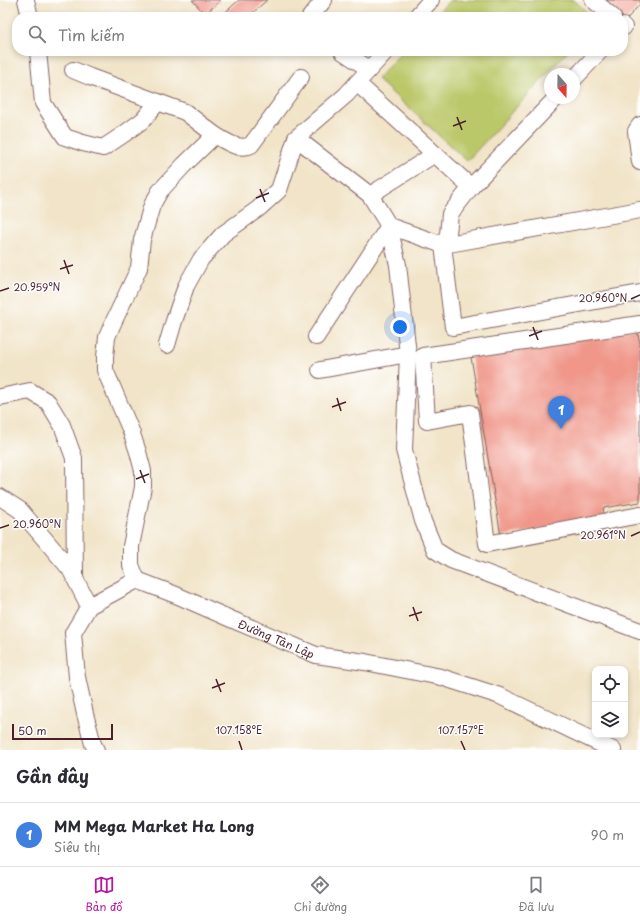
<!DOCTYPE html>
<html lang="vi">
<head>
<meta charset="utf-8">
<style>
	body { margin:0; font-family:"Playpen Sans",sans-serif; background:#f2f2f3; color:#2b2b33 }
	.controls { position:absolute; right:12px; bottom:12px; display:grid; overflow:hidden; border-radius:8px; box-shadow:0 2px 6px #0003 }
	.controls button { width:36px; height:36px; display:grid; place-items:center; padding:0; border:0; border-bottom:1px solid #e1e1e2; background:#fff; color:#2b2b33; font:20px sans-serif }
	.compass { position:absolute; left:544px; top:68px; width:36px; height:36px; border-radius:50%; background:#fff; box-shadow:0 2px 6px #0003; rotate:160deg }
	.scale { position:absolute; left:12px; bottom:10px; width:101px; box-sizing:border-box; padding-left:4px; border:2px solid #4a1f2b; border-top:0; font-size:11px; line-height:14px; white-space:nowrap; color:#4a1f2b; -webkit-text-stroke:3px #fff; paint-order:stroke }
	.you { position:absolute; left:400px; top:327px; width:14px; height:14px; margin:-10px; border:3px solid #fff; border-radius:50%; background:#1a73e8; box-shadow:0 0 0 6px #1a73e833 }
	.badge { display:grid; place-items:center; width:26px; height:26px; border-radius:50%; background:#b5179e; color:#fff; font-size:13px; font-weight:700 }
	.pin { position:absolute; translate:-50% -33px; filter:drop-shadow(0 1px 2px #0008) }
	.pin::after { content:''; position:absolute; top:21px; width:14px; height:12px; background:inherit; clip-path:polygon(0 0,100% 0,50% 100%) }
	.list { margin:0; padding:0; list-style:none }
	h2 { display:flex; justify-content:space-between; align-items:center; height:52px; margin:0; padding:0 16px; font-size:17px }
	h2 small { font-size:13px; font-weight:400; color:#7c7c81 }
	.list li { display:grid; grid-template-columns:26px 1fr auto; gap:12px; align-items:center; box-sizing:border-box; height:64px; padding:0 16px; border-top:1px solid #e1e1e2 }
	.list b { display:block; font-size:15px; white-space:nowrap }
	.list p { margin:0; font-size:13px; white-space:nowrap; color:#7c7c81 }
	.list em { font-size:13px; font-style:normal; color:#7c7c81 }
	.icon { flex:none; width:22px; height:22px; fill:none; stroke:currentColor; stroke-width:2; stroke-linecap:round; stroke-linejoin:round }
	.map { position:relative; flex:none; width:640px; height:750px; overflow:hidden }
	.search { position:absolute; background:#fff; box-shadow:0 2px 6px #0003; left:12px; right:12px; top:12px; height:44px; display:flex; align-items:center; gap:10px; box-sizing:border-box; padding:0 14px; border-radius:16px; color:#7c7c81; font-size:15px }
	.sheet { height:116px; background:#fff }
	nav { display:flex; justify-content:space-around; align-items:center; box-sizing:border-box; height:56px; border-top:1px solid #e1e1e2; background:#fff; font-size:11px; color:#7c7c81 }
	nav a { display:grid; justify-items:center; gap:2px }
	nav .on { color:#b5179e }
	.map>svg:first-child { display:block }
	.green { fill:#bbc869; stroke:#82744a }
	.building { fill:#f0978a }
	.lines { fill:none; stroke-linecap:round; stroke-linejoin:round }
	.minor-casing { stroke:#846462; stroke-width:18 }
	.minor { stroke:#fff; stroke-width:16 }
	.ticks { fill:none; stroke:#4a1f2b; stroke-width:1.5 }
	.labels { text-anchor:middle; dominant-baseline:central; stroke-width:3; stroke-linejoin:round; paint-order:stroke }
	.street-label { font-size:11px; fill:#4a1f2b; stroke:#fff }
	.ticks-label { font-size:10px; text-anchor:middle; fill:#4a1f2b; stroke:#fff; stroke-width:3; stroke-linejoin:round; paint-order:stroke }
</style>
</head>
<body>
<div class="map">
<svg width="640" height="750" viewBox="0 0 640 750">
	<rect width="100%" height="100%" fill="#fff"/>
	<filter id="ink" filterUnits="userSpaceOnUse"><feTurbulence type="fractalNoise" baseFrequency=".025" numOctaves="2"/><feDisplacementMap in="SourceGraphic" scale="8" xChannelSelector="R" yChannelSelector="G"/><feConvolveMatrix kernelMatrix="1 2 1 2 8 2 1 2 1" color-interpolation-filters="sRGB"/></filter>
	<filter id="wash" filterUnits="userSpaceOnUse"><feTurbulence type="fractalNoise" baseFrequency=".012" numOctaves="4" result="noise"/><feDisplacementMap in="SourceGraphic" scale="16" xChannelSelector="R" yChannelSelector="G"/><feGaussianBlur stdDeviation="0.9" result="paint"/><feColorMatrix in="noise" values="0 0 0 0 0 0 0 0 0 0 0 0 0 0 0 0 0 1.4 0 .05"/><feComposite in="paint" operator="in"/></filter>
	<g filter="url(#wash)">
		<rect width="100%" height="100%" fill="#f1e4c8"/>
		<path class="green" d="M450,0H574L592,17H434Z
			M403,51H568L467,161L377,79Z"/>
		<g id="blocks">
			<path class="building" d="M192,0H218L220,1L205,14Z
				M239,0H267L248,17H220Z
				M604,0H640V4L626,20Z
				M637,329L640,344V502L603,508L605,519L501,536L471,357Z"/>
		</g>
	</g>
	<g filter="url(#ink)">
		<use href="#blocks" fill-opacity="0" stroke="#846462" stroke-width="1"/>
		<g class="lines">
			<defs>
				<g id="minor">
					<path d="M26,0L30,17"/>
					<path d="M593,0L613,17"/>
					<path d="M310,17L324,0"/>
					<path d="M416,17L431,0"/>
					<path d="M623,26L624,27H623"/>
					<path d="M38,51L43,103L65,137L83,143L103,148L124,134L143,120L158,102"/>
					<path d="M342,51L369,69"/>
					<path d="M73,70L90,77L185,112L215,135"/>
					<path d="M574,79L600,51"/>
					<path d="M357,83L471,187L556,98"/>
					<path d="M640,125L636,131L640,162"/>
					<path d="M296,138L370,195L389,226L398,265L408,354L404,450L423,521L435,550L451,560L640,631"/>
					<path d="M471,187L450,214L448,234L443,245L453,327L640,293"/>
					<path d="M370,195L435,154"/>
					<path d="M640,324L423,356L427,421L470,413L487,544L640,515"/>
					<path d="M316,337L389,226L443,245L640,210"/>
					<path d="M167,345L174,321L186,286L201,259L223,234L258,209L279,190L296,138L346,95L386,51"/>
					<path d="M320,370L408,354"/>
					<path d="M0,397L30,391L48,402L62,425L74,458L75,579"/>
					<path d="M0,497L20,510L70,569L89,606"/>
					<path d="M137,580L131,565V546L143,487V471L138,452L131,431L105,370V357L107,337L113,323L139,268L142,240L152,205L160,191L184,165L215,135C225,141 239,151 251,145L301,77"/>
					<path id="s1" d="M96,750L93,744L85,714L77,677L73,633L89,606L137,580L176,595L233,620L316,655L365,662L441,677L500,696L613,750"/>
				</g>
			</defs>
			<use href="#minor" class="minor-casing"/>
			<use href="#minor" class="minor"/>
		</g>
	</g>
	<path class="ticks" d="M457,117L462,130M453,126L466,121M260,189L265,202M256,198L269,193M64,260L69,274M60,269L73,265M0,291L9,288M631,299L640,295M533,327L538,340M529,336L542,331M337,398L341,411M332,407L346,402M140,470L145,483M136,479L149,474M0,528L9,525M631,536L640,532M413,607L418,621M409,616L422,612M216,679L221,692M212,688L225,683M239,741L242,750M461,741L465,750"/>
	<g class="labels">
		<g class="street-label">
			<text stroke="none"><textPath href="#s1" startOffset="357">Đường Tân Lập</textPath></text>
		</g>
	</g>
	<g class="ticks-label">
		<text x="37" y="291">20.959°N</text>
		<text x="603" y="302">20.960°N</text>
		<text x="37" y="528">20.960°N</text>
		<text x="603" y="539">20.961°N</text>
		<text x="239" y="734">107.158°E</text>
		<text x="461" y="734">107.157°E</text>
	</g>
</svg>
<div class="controls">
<button><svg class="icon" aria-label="locate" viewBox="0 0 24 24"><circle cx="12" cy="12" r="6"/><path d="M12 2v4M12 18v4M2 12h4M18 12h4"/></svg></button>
<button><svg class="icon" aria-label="layers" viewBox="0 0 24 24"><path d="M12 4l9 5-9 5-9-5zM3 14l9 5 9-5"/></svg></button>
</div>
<svg class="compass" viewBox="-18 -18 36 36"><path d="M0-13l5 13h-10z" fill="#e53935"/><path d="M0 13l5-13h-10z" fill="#7c7c81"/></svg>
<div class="scale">50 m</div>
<div class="you"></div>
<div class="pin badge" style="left:561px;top:429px;background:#3f7fe0">1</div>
<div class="search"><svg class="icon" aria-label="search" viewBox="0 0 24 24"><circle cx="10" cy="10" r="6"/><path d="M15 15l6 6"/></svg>Tìm kiếm</div>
</div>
<section class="sheet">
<h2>Gần đây<small></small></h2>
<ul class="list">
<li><span class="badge" style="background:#3f7fe0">1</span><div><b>MM Mega Market Ha Long</b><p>Siêu thị</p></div><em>90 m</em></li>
</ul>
</section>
<nav>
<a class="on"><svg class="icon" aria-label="map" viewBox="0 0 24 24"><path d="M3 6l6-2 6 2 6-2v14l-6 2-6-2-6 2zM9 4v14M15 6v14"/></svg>Bản đồ</a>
<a><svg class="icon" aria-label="directions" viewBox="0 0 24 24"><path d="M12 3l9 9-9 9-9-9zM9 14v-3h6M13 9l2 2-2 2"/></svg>Chỉ đường</a>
<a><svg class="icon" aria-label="saved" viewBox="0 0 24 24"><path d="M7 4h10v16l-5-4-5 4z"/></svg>Đã lưu</a>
</nav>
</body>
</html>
